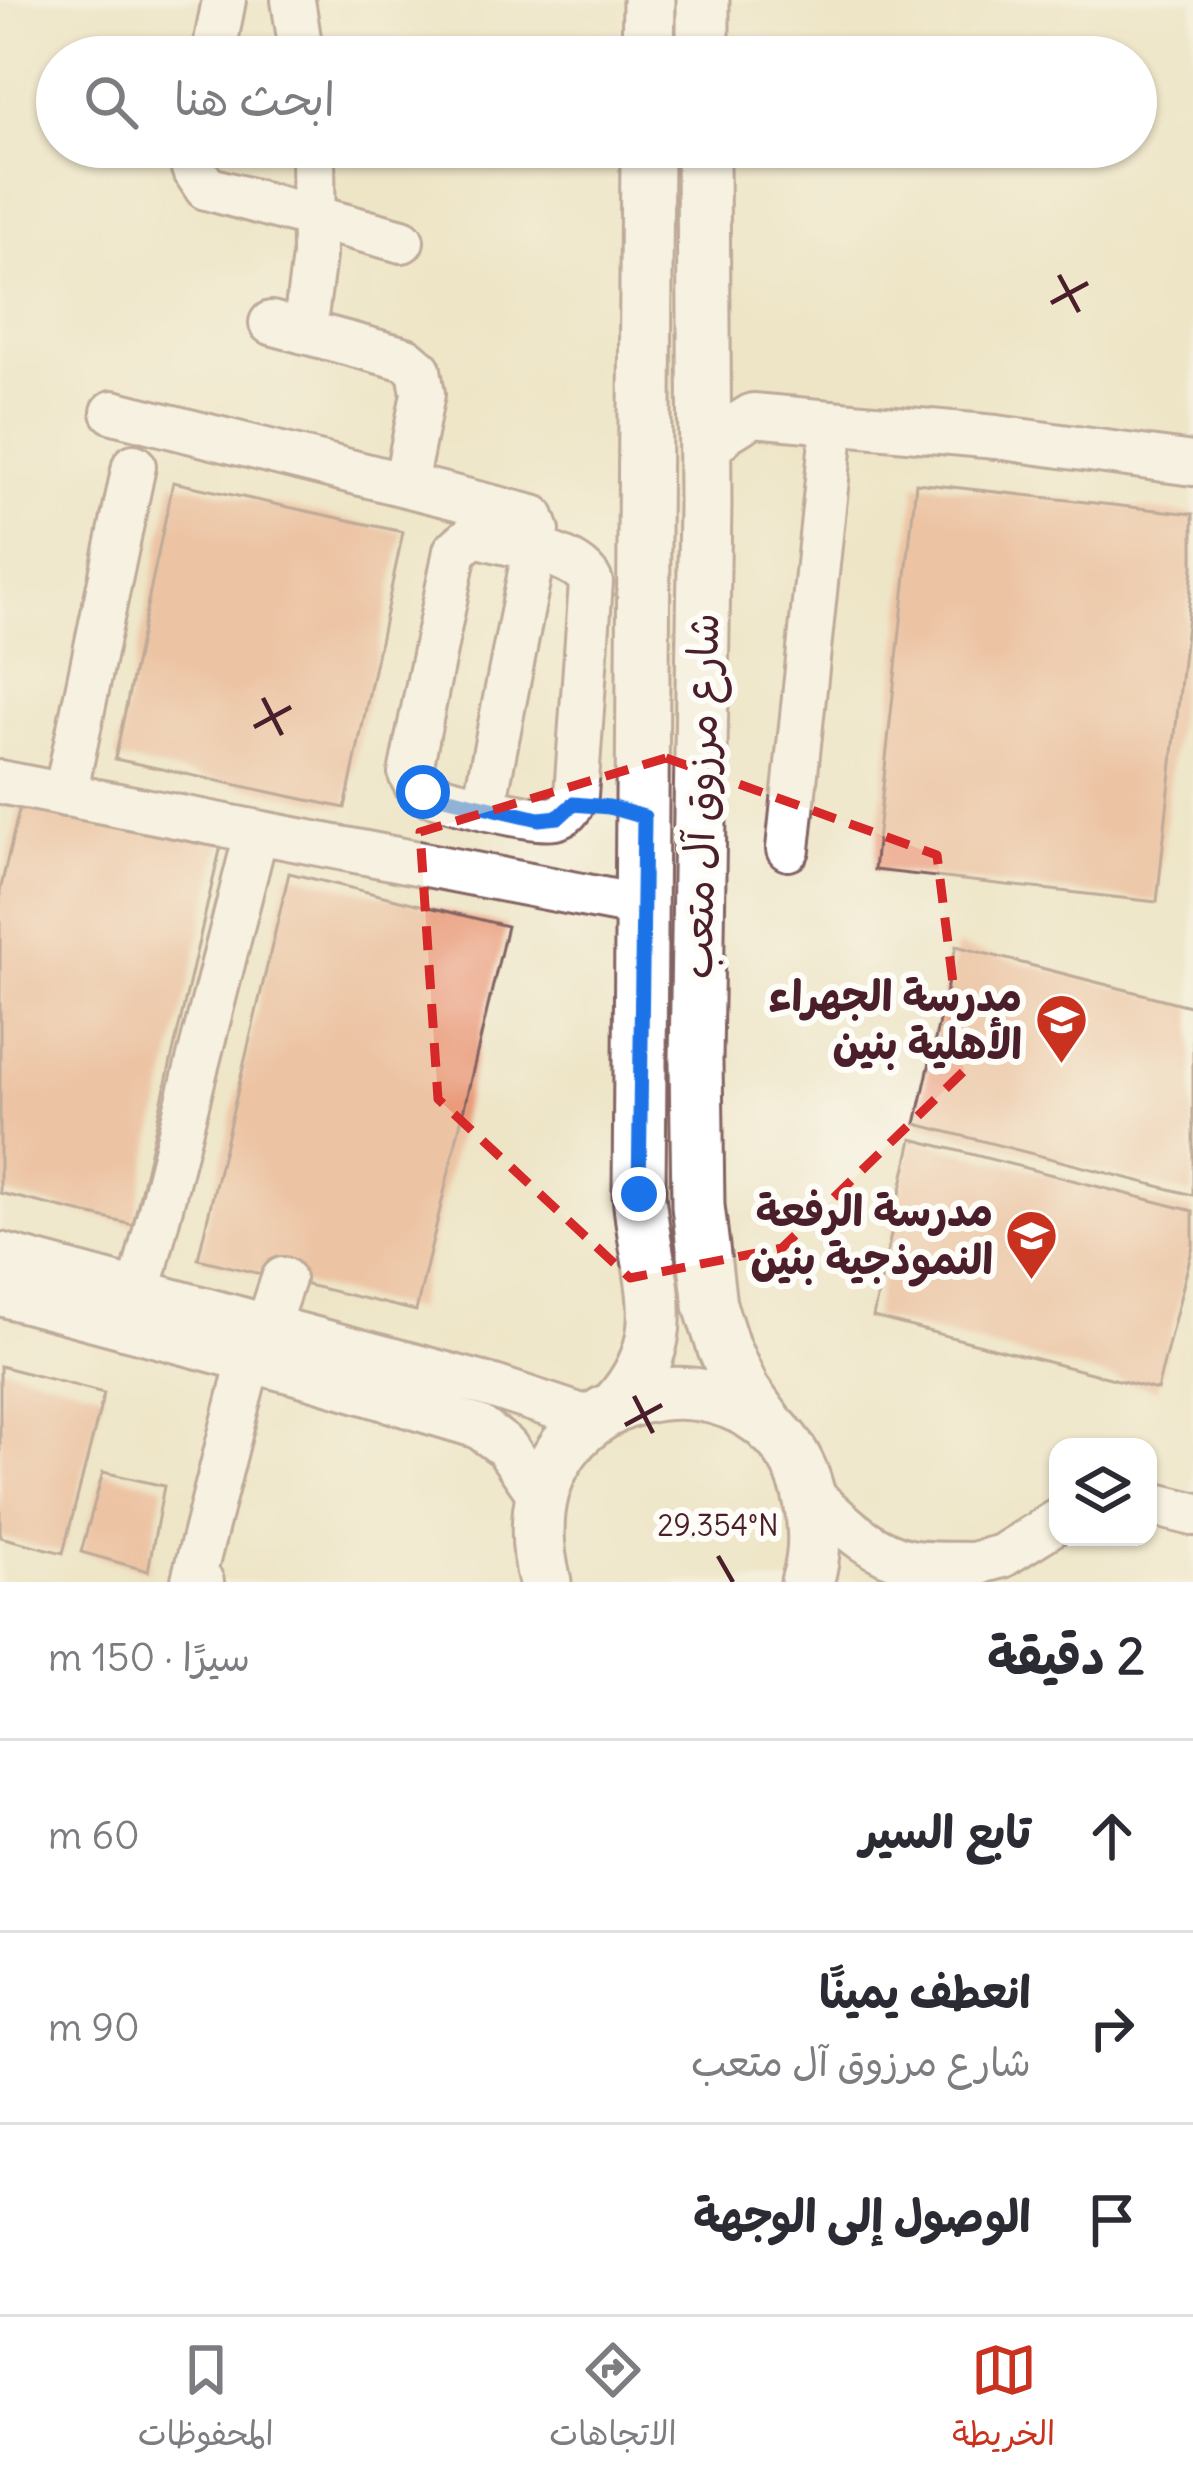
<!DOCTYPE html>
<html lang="ar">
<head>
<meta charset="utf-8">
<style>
	body { margin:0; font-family:Delius,"Playpen Sans Arabic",sans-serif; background:#f2f2f3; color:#2b2b33; direction:rtl }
	.controls { position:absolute; right:36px; bottom:36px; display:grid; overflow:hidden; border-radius:24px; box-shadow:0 3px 9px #0004 }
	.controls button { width:108px; height:108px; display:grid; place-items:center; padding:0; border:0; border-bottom:3px solid #e1e1e2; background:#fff; color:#2b2b33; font:60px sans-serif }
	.stop { position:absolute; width:36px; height:36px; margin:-27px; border:9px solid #1a73e8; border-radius:50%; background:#fff }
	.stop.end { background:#1a73e8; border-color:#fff; box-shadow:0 3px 12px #0008 }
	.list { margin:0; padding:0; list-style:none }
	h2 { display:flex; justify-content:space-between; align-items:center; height:156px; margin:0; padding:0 48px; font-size:51px }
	h2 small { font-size:39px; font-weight:400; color:#7c7c81 }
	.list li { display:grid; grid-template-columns:78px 1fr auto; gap:36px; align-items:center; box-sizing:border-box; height:192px; padding:0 48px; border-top:3px solid #e1e1e2 }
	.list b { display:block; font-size:45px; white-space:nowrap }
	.list p { margin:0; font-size:39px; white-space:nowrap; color:#7c7c81 }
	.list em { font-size:39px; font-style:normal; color:#7c7c81 }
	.icon { flex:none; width:66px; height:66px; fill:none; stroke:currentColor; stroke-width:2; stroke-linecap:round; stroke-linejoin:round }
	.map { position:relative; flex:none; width:1193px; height:1582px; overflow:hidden; direction:ltr }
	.search { position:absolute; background:#fff; box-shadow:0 3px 9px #0004; left:36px; right:36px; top:36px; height:132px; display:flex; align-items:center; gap:30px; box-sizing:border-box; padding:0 42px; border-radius:66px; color:#7c7c81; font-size:45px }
	.sheet { height:732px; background:#fff }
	nav { display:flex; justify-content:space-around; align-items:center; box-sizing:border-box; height:168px; border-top:3px solid #e1e1e2; background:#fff; font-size:33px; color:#7c7c81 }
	nav a { display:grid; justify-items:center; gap:6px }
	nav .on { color:#c8321e }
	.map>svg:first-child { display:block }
	.building { fill:#e99b7a }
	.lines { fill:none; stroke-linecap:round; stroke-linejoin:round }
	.minor-casing { stroke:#836462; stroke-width:48 }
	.major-casing { stroke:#836462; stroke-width:57 }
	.minor { stroke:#fff; stroke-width:42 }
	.major { stroke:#fff; stroke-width:51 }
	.route { stroke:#1a73e8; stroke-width:15 }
	.marked { fill:none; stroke:#d62828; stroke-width:9; stroke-dasharray:24 15; stroke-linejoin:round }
	.ticks { fill:none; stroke:#4a1f2b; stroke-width:4.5 }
	.labels { text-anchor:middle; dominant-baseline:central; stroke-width:12; stroke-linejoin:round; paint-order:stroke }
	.street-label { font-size:42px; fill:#4a1f2b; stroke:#fdfcf7 }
	.poi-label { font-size:42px; font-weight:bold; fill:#4a1f2b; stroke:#fdfcf7; text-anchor:end }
	.ticks-label { font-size:30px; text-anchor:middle; fill:#4a1f2b; stroke:#fdfcf7; stroke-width:12; stroke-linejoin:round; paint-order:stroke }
</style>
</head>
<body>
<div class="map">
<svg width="1193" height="1582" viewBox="0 0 1193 1582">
	<rect width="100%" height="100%" fill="#fdfcf7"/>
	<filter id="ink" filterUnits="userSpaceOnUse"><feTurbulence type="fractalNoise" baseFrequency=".00833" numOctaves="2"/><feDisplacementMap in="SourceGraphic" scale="24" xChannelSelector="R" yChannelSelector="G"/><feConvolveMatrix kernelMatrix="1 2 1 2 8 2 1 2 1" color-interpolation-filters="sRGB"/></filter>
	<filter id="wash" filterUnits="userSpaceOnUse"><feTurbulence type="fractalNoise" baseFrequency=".004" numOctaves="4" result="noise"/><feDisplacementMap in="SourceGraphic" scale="48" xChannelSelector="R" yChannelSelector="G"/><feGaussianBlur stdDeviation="2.7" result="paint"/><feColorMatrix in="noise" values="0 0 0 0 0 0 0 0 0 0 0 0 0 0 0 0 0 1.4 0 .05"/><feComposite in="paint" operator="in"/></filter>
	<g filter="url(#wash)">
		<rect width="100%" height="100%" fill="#eee5c7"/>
		<g id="blocks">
			<path class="building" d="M173,482L403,532L345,808L115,759Z
				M916,483L1193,514V568L1157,902L874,870Z
				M24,789L223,837L133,1225L0,1193V891Z
				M289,873L507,926L416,1311L198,1259Z
				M956,946L1193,1007V1195L916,1124Z
				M912,1139L1193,1211V1246L1157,1390L873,1317Z
				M0,1366L104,1393L63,1553L0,1537Z
				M103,1472L164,1486L148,1571L81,1552Z"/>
		</g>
	</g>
	<g filter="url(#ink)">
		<use href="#blocks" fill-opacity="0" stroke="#836462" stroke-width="3"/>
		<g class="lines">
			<defs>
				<path id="minor" d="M293,0L302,57
					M213,57L224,0
					M194,147L193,168L206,188L402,241
					M271,323L406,359L419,370L423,394L405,484
					M304,332L314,256L313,147
					M113,412L533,517L538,531L484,806
					M705,453L727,431L753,415L996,437L1193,464
					M471,537H483C513,546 578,553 591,582L576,795C572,805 569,813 558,817C540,825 454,800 430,794L417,787L410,774L455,551Z
					M0,782L644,907
					M65,795L134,466
					M788,849L833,422
					M0,1254L494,1387L591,1419
					M139,1293L256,834
					M0,1294L308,1376L479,1427L506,1447L540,1496
					M267,1327L283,1279
					M807,1491C837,1518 869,1553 910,1561C932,1565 956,1563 978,1564
					M1148,1503L1193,1514
					M951,1570L1002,1556L1058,1521
					M202,1582L193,1580L249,1360"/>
				<path id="major" d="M648,57L649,0
					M703,57V0
					M703,147L705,505L696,1061L698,1206L710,1305L724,1349L743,1390L771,1429
					M618,1404C680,1334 645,1277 639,1194L647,147
					M545,1582C492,1374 766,1329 808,1492C815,1522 817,1552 807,1582"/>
			</defs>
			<use href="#minor" class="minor-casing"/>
			<use href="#major" class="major-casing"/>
			<use href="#minor" class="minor"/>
			<use href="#major" class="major"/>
		</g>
	</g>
	<g class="lines" filter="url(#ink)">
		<path class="route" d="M423,792L539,819L559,817L573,804L609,807L644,817L639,1194"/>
	</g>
	<path d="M0 0H1193V1582H0ZM666,758L937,855L964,1071L782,1248L630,1278L438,1099L420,832Z" fill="#eee5c7" fill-opacity=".55" fill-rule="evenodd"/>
	<path class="marked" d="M666,758L937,855L964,1071L782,1248L630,1278L438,1099L420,832Z"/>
	<path class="ticks" d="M1059,275L1079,312M1051,303L1088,283M263,698L282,735M254,727L291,707M634,1396L653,1433M625,1425L662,1405M718,1556L733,1582"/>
	<defs>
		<symbol id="school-pin" viewBox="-11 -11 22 30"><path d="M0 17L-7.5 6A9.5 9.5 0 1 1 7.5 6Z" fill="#c8321e" stroke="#fdfcf7"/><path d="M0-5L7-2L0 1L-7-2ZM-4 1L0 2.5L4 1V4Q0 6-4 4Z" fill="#fff"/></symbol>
	</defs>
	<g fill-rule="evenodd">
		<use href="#school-pin" x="1032" y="990" width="59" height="81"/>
		<use href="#school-pin" x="1002" y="1206" width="59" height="81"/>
	</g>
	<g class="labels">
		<g class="street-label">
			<text transform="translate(700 796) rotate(-89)">شارع مرزوق آل متعب</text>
		</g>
		<g class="poi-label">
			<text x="1022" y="996">مدرسة الجهراء<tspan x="1022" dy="48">الأهلية بنين</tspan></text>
			<text x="993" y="1211">مدرسة الرفعة<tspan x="993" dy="48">النموذجية بنين</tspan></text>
		</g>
	</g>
	<g class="ticks-label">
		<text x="718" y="1536">29.354°N</text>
	</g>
</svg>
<div class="controls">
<button><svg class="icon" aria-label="layers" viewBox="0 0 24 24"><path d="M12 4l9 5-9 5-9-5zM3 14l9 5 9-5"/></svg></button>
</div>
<div class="stop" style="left:423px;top:792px"></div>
<div class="stop end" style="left:639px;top:1194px"></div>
<div class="search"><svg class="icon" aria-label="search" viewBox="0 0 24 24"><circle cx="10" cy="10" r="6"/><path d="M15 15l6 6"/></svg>ابحث هنا</div>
</div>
<section class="sheet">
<h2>2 دقيقة<small>سيرًا · 150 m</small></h2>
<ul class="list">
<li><svg class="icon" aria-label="ahead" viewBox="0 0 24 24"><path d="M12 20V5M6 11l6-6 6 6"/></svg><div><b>تابع السير</b></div><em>60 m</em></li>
<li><svg class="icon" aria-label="right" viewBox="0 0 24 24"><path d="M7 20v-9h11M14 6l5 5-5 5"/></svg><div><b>انعطف يمينًا</b><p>شارع مرزوق آل متعب</p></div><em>90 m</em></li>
<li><svg class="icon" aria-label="arrive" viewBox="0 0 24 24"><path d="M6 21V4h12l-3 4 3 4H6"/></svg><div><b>الوصول إلى الوجهة</b></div></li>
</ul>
</section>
<nav>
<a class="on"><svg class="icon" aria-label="map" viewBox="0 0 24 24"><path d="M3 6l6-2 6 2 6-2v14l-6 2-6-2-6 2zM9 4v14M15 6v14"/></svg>الخريطة</a>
<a><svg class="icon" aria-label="directions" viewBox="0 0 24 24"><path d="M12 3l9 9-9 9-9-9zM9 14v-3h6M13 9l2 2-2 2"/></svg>الاتجاهات</a>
<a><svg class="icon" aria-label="saved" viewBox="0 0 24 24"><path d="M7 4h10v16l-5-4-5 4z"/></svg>المحفوظات</a>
</nav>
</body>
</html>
